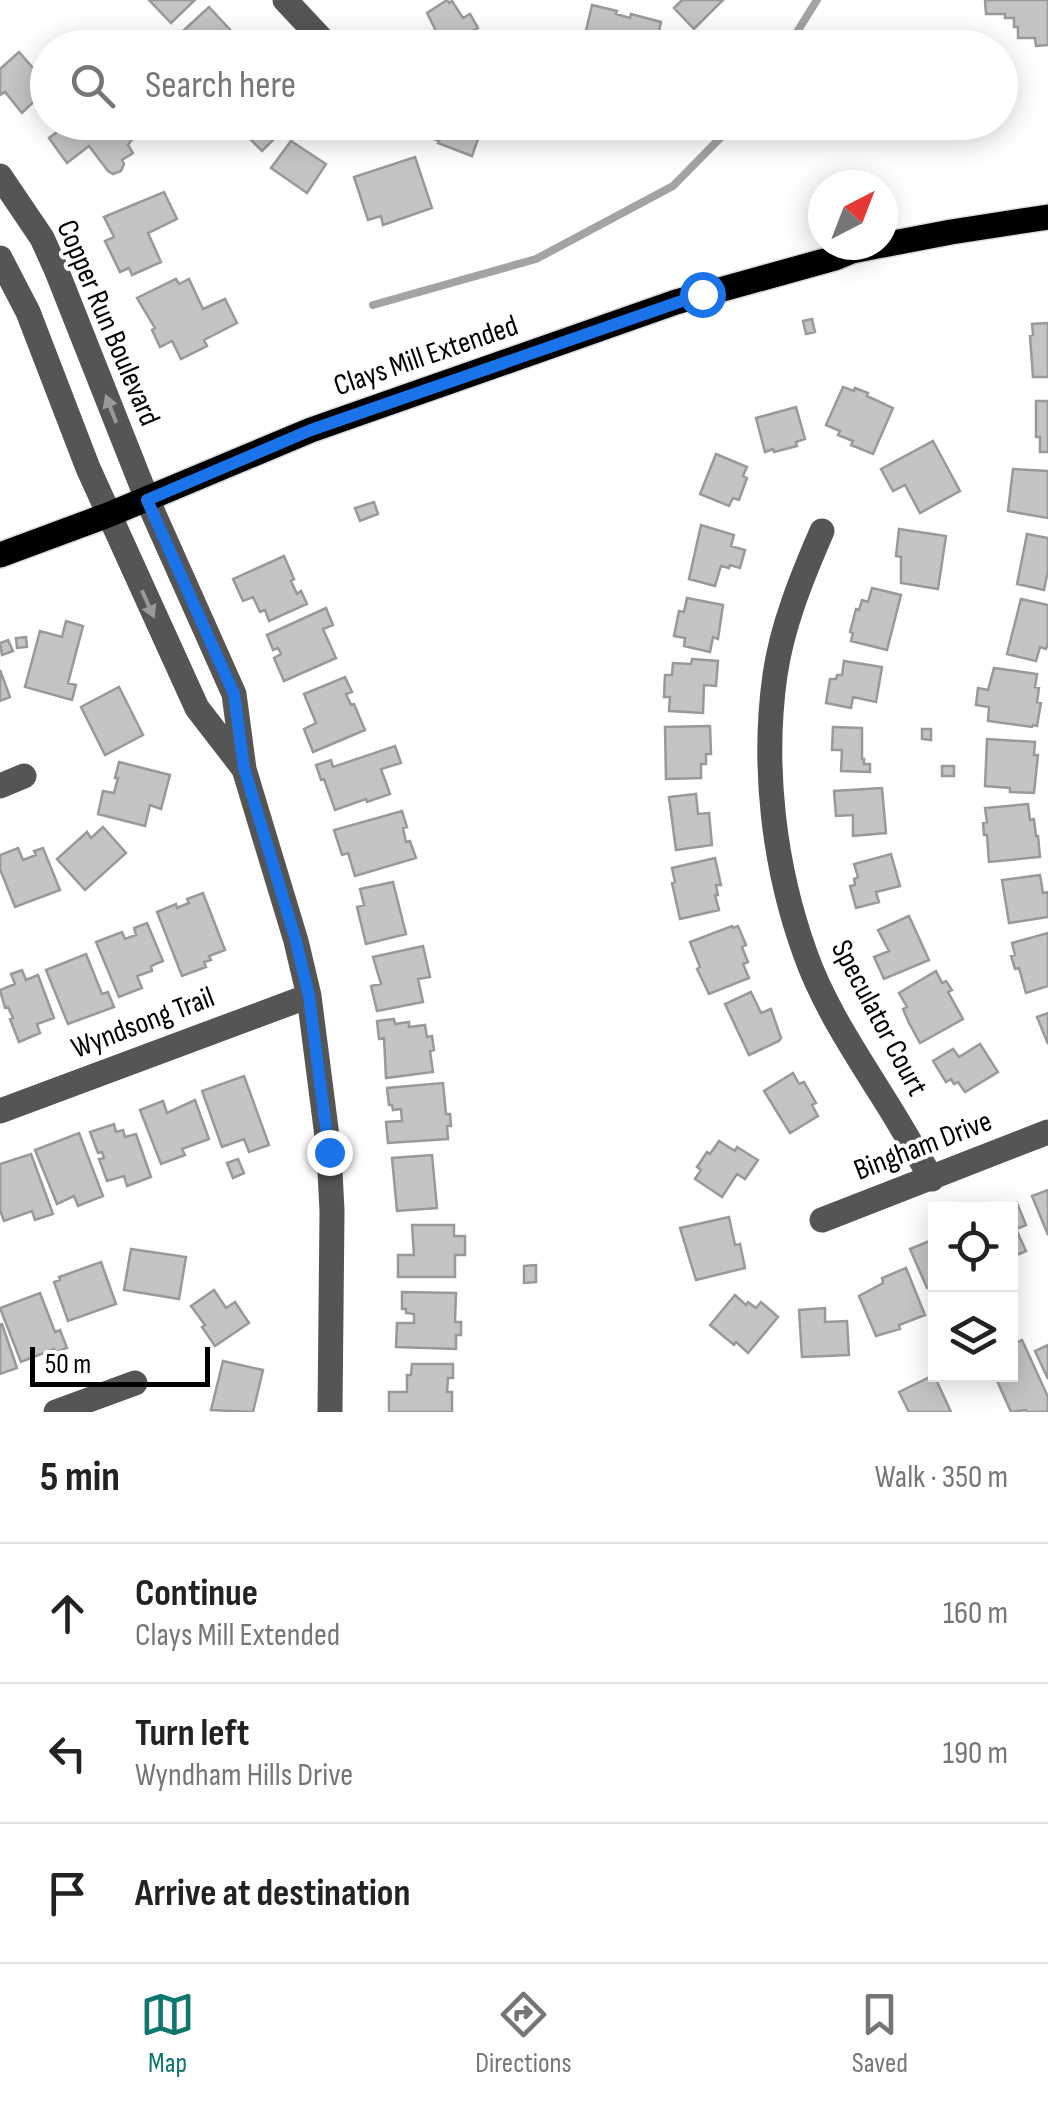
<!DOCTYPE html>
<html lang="en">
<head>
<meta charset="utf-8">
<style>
	body { margin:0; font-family:"Sofia Sans Condensed",sans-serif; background:#f2f2f2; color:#222 }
	.controls { position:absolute; right:30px; bottom:30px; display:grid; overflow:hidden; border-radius:0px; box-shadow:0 5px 25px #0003 }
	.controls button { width:90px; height:90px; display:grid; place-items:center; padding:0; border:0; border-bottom:2px solid #e0e0e0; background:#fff; color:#222; font:50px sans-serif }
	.compass { position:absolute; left:808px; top:170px; width:90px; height:90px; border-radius:50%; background:#fff; box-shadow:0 5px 25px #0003; rotate:42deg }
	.scale { position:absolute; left:30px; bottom:25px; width:180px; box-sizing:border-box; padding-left:10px; border:5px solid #000; border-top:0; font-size:28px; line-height:35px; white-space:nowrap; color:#000; -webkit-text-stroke:8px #fff; paint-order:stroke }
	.stop { position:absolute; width:30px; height:30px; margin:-22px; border:8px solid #1a73e8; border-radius:50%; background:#fff }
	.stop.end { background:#1a73e8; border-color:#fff; box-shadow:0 2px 10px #0008 }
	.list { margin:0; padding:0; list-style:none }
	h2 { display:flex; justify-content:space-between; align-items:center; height:130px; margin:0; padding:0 40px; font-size:42px }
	h2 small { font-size:32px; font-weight:400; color:#767676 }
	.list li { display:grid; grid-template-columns:65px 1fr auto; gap:30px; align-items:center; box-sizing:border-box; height:140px; padding:0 40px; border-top:2px solid #e0e0e0 }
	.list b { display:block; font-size:38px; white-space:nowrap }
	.list p { margin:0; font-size:32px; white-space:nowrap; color:#767676 }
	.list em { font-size:32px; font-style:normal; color:#767676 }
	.icon { flex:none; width:55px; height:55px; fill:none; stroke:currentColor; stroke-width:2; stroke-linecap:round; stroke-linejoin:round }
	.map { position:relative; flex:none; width:1048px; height:1412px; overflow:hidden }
	.search { position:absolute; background:#fff; box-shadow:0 5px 25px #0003; left:30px; right:30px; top:30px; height:110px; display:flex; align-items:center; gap:25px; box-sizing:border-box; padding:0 35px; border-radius:55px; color:#767676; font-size:38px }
	.sheet { height:550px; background:#fff }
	nav { display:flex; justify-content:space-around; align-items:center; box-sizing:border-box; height:140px; border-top:2px solid #e0e0e0; background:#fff; font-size:28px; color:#767676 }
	nav a { display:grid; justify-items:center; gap:5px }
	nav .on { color:#0f766e }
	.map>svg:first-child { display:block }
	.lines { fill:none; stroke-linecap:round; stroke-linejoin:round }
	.stream { stroke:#a3a3a3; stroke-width:8 }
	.building { fill:#c4c4c4; stroke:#999; stroke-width:2.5 }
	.major-casing { stroke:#dbdbdb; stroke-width:28 }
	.minor { stroke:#555; stroke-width:25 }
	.major { stroke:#000; stroke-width:25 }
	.oneway { fill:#999 }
	.route { stroke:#1a73e8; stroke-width:12 }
	.labels { text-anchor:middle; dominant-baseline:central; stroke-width:8; stroke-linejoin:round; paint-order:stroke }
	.street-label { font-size:30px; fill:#000; stroke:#fff }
</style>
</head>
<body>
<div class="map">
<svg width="1048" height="1412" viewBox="0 0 1048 1412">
	<rect width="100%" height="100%" fill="#fff"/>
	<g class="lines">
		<path class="stream" d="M787,48L817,0
			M373,305L536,259L673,186L736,122"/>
	</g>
	<path class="building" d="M149,0H195L171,23Z
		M447,0L449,3L452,1L463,18L470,14L478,28L469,33L479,48H438L431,37L437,33L427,13Z
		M682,0H723L694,29L674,8Z
		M985,0H1048V45L1036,46L1035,38H1018V27H1014V18H1005V14H986Z
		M592,5L617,11L616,14L630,18L631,14L661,22L655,48H606L605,47L606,40L585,35Z
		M209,7L247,48H200L183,31Z
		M19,52L48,85V88L22,113L5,92L0,95V69Z
		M70,122H120L114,127L120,133L125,130L132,133L133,138L128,145L133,153L122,160L124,164L121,171L113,174L108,171L89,146L67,163L49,138Z
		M233,122H289L290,123L262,151Z
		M441,122H484L472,156L438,143L439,141L434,139Z
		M291,141L326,164L307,193L271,168Z
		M415,157L432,208L383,225L381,216L368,220L354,177Z
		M164,192L177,219L148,233L161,262L132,275L129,268L120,272L105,241L114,237L104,217Z
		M176,279L179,284L189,279L203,309L225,299L237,323L204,340L207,346L181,359L172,341L160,347L152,330L155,328L137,298Z
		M812,319L815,332L806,334L803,321Z
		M1048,323V377H1033L1030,336L1033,335L1032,324Z
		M843,387L854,391L855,388L868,393L867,396L893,408L873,454L851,445L853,441L838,435L840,431L826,425Z
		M1036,401H1048V452H1040V437H1036Z
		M796,407L805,439L796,442L797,446L774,452L773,449L765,452L756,418Z
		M933,441L960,491L920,513L905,485L893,491L881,469Z
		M716,454L747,467L743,476L747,478L739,500L733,498L729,506L700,494Z
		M1013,469L1048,471V518L1008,511Z
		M374,502L378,514L360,521L355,508Z
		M701,525L734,535L731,546L745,550L740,568L730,565L729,568L721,566L715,586L689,579Z
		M899,529L946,536L938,589L901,583V557L896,556Z
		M1027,534L1048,538V571L1044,590L1017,584Z
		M284,556L294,579L291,581L297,594L301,591L307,604L269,621L265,610L260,612L253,597L243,601L233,579Z
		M872,588L901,595L887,650L851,641L853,633L850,632L856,609L859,610L862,600L868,602Z
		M687,598L723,605L718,639L713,637L710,652L684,646L685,638L674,636L679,611L684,612Z
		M1021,599L1048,605V643L1046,649L1040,647L1036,661L1007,654Z
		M326,608L333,625L323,629L336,658L284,681L274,658L281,654L278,648L273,650L267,635Z
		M66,621L83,626L68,683L76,685L72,700L25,687L40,631L62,637Z
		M26,637L27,647L17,648L16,638Z
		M8,640L13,651L2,655L0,643Z
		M692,659L718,661L716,686L704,685L703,713L669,711L670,697H664L665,675H672L673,663L691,664Z
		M844,661L882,667L876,702L853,697L851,708L826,703L830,679H836L837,675H842Z
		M994,668L1037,674L1035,687L1039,688L1037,702L1041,703L1037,726L1033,725L1032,727L988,721L989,707L976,705L978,688L988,690Z
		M0,670L10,697L0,701Z
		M345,677L352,692L346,694L351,705L354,704L365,730L313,752L304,729L316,723L304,694Z
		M119,687L143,735L105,755L81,707Z
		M710,726L711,754H706V764H701V778L666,779L665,727Z
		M833,727L862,728V759H864V764H870V772L841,771L842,750H832Z
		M922,729H931V740L922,739Z
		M987,739L1035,742L1034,755H1038L1034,793L1010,792V788L985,786Z
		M395,746L401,763L381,769L390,794L367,802L366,799L335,810L324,779L321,780L316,765L331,760L333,767Z
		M119,762L170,775L161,809L150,805L145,826L98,814L103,791L114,793L118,778H115Z
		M942,766H954V776H942Z
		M882,788L886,833L853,836V815L836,816L834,791Z
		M696,794L698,814L709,813L712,845L676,850L669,797Z
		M1028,804L1030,820L1034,819L1036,836H1038L1040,857L989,862L987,835H984L983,823L987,822L985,808Z
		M402,811L407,827L403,828L406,842L410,841L416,858L355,876L348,853L342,855L334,830Z
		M103,827L126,853L85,890L57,859L87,832L91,838Z
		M18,848L23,860L36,855L34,851L43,848L60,890L15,907L0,869V855Z
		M891,854L900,886L876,892L879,902L856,908L850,886L855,885L854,879L858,877L854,864Z
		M715,858L721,885H716L718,895H715L719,910L680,919L672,883L675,882L672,868Z
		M1040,875L1043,893L1048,892V917L1009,923L1002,880Z
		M393,882L406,934L366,944L357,907L364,905L360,889Z
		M203,893L225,950L209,956L211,960L204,962L206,967L182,976L157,912L176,904L177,908L189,903L187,899Z
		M909,916L929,960L884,979L874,957L889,951L878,930Z
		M147,923L163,961L151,966L152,971L137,976L142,988L119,997L96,942L122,932L125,939L136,935L134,928Z
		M732,926L733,928L738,926L746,945L742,947L748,962L743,964L749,978L709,994L697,969L700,967L690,942Z
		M1048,933V986L1026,993L1019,968L1015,969L1011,956L1015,955L1012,943Z
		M423,946L430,977L418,979L423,1002L377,1011L371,986L381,984L373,957Z
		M86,954L102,994L108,992L114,1007L68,1024L46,970Z
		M22,970L26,980L38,975L54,1018L37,1024L40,1033L19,1042L10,1019L13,1018L8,1007L5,1008L0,990L15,984L11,974Z
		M936,971L942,983L946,981L952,990L948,992L963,1019L920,1043L909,1023L903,1009L907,1007L899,993Z
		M751,992L761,1013L771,1009L781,1038L779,1041L749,1055L725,1004Z
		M1048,1013V1044L1037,1017Z
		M394,1019L395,1024L409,1022V1027L425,1025L427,1037L432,1036L434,1050L430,1051L433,1072L386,1078L384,1038L379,1039L377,1021Z
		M980,1044L998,1072L965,1092L958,1082L954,1084L951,1079L946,1082L933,1061L953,1049L959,1057Z
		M793,1073L799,1084L804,1082L816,1103L812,1105L818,1116L790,1133L764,1091Z
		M244,1076L269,1145L249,1152L244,1139L222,1147L202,1091Z
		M443,1083L446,1114H450L451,1126H447L448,1139L388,1143L386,1122L402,1121L401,1109L393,1110L392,1105H389L387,1088Z
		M195,1100L209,1139L182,1149L185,1155L161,1164L140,1110L163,1101L167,1113Z
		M114,1124L116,1132L123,1130L125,1137L136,1134L151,1177L127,1186L124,1176L107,1181L99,1159L104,1158L102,1152L98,1153L90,1132Z
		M79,1133L103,1196L78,1206L74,1196L57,1204L35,1150Z
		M719,1141L735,1151L737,1147L758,1160L745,1179L737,1174L722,1197L695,1179L701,1170L697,1167L707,1152L710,1154Z
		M31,1154L53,1214L35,1220L32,1211L4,1221L0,1210V1164Z
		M432,1155L437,1208L397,1211L392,1158Z
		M238,1159L244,1173L233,1178L227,1163Z
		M1048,1190V1235L1032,1196Z
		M1017,1203L1026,1225L1016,1229L1026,1251L1010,1258V1210H1001Z
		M729,1217L735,1245L740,1244L745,1268L696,1280L680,1228Z
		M412,1225H454V1236H465V1255H455V1277H398V1255H414Z
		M932,1240L933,1243L936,1242V1285L927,1288L910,1249Z
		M131,1249L186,1257L179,1299L124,1290Z
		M101,1262L116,1304L68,1321L54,1282L60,1280L59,1277Z
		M536,1265V1282L524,1283V1266Z
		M906,1268L925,1315L899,1325L900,1329L876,1336L859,1296L883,1283L882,1278Z
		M214,1290L226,1308L235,1302L249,1323L215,1346L202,1327L205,1325L191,1306Z
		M402,1292L456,1293L455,1322H461V1335H456V1349L396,1347L397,1323H414V1314L406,1313V1309H402Z
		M40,1293L55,1332L60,1330L67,1348L55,1352L54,1349L21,1362L0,1308Z
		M735,1295L746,1305L748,1302L756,1308L761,1302L778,1317L748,1353L736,1342L734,1345L710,1325Z
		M825,1308V1322L847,1321L849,1355L802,1357L799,1310Z
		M2,1324L17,1368L0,1374V1325Z
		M1022,1340L1048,1397V1411L1045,1412H1027L1026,1410L1011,1412L994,1374H1010V1345Z
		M1048,1345V1379L1035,1351Z
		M223,1361L263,1370L253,1412L211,1410Z
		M412,1364H453V1378H448L447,1392H452V1412H389V1392H407V1375H411Z
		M934,1375L951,1412H909L899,1392Z"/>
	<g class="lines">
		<defs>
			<path id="major" d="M883,245L951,232L1048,217
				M0,555L108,515L311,430L676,302L835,258L852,251L882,245"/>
		</defs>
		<use href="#major" class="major-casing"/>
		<path class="minor" d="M285,0L330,48
			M0,176L42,238L56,269L147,499L234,694L244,769L296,941L309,996L329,1152L332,1211L330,1412
			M0,258L28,312L88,468L197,708L244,769
			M822,531C802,577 782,626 775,675C762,767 774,867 805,953C823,1004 853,1049 881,1094C899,1122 915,1151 932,1179
			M0,786L24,776
			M0,1111L309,996
			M822,1220L1048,1132
			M56,1412L135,1383"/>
		<use href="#major" class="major"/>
	</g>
	<defs><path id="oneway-solid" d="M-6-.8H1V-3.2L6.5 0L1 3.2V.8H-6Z" transform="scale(2.5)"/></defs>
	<g class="oneway">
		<use href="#oneway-solid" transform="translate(111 409) rotate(-111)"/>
		<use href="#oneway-solid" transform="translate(148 604) rotate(66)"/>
	</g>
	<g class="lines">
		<path class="route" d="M329,1152L309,996L296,941L244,768L234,694L147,500L311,430L702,294"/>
	</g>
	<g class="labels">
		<g class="street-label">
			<text transform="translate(108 323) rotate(67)">Copper Run Boulevard</text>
			<text transform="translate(426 356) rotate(-19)">Clays Mill Extended</text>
			<text transform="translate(879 1018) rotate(62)">Speculator Court</text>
			<text transform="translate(143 1023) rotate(-21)">Wyndsong Trail</text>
			<text transform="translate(923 1146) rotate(-21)">Bingham Drive</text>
		</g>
	</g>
</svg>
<div class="controls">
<button><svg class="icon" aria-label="locate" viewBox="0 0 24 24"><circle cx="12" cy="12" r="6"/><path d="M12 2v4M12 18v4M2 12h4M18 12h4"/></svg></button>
<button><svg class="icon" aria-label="layers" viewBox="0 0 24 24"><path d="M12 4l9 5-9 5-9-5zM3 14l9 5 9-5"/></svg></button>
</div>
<svg class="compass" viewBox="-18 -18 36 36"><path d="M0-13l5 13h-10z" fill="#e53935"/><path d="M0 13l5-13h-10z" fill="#767676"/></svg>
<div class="scale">50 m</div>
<div class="stop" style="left:702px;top:294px"></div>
<div class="stop end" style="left:329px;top:1152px"></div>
<div class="search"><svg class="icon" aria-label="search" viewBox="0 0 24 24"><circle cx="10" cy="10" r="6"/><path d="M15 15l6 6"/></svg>Search here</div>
</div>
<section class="sheet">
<h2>5 min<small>Walk · 350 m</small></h2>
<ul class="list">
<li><svg class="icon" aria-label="ahead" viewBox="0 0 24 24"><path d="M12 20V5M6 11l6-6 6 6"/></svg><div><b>Continue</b><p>Clays Mill Extended</p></div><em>160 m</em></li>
<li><svg class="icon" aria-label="left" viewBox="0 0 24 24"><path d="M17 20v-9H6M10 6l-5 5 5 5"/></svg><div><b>Turn left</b><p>Wyndham Hills Drive</p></div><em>190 m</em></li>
<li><svg class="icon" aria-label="arrive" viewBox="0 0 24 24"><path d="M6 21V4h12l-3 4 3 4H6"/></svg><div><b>Arrive at destination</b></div></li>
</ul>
</section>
<nav>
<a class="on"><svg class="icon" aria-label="map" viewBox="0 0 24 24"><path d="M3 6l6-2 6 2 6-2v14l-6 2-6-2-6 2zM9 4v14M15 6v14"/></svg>Map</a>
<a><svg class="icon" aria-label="directions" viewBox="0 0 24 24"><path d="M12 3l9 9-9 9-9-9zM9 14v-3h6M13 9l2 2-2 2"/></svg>Directions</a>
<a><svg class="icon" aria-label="saved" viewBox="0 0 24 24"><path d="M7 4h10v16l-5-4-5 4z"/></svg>Saved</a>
</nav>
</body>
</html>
